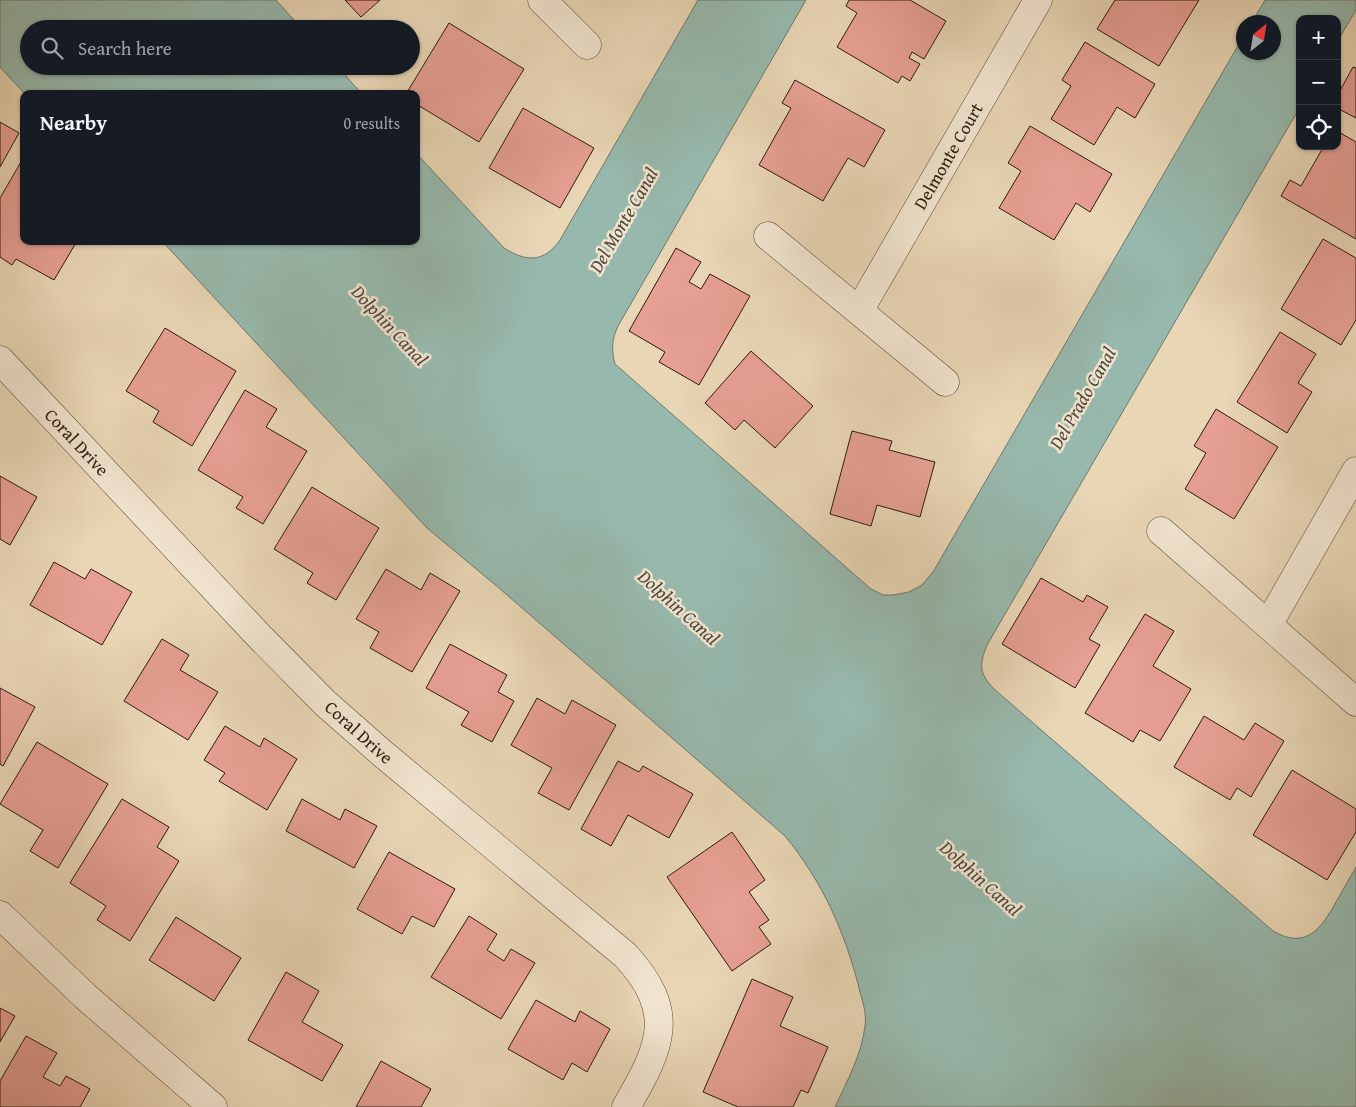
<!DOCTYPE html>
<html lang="en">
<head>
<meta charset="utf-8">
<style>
	body { margin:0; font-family:"Gentium Book Plus",serif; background:#242831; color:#f1f3f6 }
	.controls { position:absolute; right:15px; top:15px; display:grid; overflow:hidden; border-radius:10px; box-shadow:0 1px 4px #0004 }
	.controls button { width:45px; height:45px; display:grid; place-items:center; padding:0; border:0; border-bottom:1px solid #363941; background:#171b24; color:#f1f3f6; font:25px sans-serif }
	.compass { position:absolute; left:1236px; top:15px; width:45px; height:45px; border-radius:50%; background:#171b24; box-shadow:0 1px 4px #0004; rotate:30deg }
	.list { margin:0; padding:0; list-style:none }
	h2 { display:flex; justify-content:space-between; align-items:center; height:65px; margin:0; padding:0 20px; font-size:21px }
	h2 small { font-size:16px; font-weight:400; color:#9ea1a6 }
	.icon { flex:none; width:28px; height:28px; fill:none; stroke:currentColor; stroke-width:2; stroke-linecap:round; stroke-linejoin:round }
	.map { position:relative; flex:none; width:1356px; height:1107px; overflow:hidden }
	.search { position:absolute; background:#171b24; box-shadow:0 1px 4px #0004; left:20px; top:20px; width:400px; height:55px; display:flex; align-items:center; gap:12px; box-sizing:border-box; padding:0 18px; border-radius:28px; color:#9ea1a6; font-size:19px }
	.panel { position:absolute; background:#171b24; box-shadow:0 1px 4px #0004; left:20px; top:90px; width:400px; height:155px; border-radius:10px }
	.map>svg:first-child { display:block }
	.water { fill:#97b9ad; stroke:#6d796e }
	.building { fill:#e69f93; stroke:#2f190f }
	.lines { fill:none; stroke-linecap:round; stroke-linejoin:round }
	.minor-casing { stroke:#5e4838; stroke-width:29 }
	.minor { stroke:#f1e4cf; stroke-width:28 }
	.labels { text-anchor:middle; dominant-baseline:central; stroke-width:5; stroke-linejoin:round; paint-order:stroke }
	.street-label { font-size:18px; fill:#2f190f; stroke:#f1e4cf }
	.water-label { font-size:19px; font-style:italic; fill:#4e493e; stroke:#f1e4cf }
</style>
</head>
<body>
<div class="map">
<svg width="1356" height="1107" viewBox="0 0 1356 1107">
	<rect width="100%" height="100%" fill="#e9d6b5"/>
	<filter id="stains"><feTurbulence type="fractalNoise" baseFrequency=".004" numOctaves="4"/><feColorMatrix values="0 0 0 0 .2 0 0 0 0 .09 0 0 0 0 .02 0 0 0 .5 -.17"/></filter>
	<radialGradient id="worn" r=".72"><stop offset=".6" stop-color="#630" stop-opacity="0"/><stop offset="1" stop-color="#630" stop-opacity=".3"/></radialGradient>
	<path class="water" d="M0,0H276L302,29H29V66H337L362,94H25L0,67Z
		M698,0H806L618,326C612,339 611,349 615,364L871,589L883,595H893L909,592L922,585L933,572L1243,37L1244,52H1274V22H1252L1265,0H1356V10L1337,42V19H1300V107L987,645C979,666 979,673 994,689L1273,931C1306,950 1321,929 1336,902C1343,890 1349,879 1356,867V1107H835C847,1081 862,1054 865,1026C867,1013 862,1000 859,988C845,932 822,881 785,836L499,588L427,528L162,241H416V153L504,248C526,262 544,263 560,240Z"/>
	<path class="building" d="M345,0H380L361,17Z
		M849,0H910L946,21L924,59L912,52L909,58L920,64L910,81L902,76L898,83L837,47L857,13L846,6Z
		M1115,0H1199L1159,66L1097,29Z
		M449,23L524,69L479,142L416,104V94H406Z
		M1085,42L1155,84L1135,118L1117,107L1094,145L1051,119L1071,86L1062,80Z
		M1353,67L1356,68V118L1337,108V96Z
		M795,80L885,130L864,167L848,158L823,201L759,165L791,108L782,103Z
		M523,108L594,148L560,208L489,168Z
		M0,122L19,133L0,167Z
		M1030,126L1112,174L1090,212L1076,203L1054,240L999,208L1021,171L1008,163Z
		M1337,131L1356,142V239L1281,196L1290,180L1301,186L1324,146H1337Z
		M21,162L24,163V241H77L54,280L16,259L12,265L0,257V198Z
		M1323,239L1356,258V320L1341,345L1281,309Z
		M676,248L701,262L689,282L701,289L710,274L750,296L699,385L659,362L665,352L629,331Z
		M165,328L236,371L192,446L153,422L159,411L126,391Z
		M1280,332L1316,354L1298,383L1312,392L1287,433L1237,402Z
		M751,351L813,406L775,448L744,420L735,430L705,403Z
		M245,390L277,409L266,427L307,451L263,524L236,508L243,497L198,470Z
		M1216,409L1278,447L1234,519L1185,489L1206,453L1194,446Z
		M852,431L892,441L889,450L935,462L920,517L877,505L871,526L830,514Z
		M0,476L37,497L10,545L0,539Z
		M312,487L379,528L336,600L307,583L313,573L274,549Z
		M54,562L85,579L91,569L132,592L102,645L30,605Z
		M386,569L421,590L430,573L460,591L412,672L370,648L379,632L356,619Z
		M1041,578L1083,602L1087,595L1108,607L1089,639L1100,645L1075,688L1002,644Z
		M1145,614L1174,631L1153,666L1191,689L1160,741L1140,730L1133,742L1085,713Z
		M162,639L189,655L180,670L218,692L188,740L124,701Z
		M450,644L507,675L498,692L514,701L492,742L461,725L469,712L426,688Z
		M0,688L35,707L3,766L0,764Z
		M537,698L565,714L572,700L616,725L569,810L538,793L552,768L511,745Z
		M1204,716L1244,740L1255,723L1284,741L1251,797L1237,788L1230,800L1174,767Z
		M225,726L260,747L264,738L297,759L267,810L219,781L225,773L204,760Z
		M37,742L108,784L58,868L30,851L43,830L0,804Z
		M618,761L639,772L643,766L693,794L669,838L628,815L611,846L581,829Z
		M1292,770L1356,809V832L1327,880L1253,835Z
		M122,799L169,827L157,847L179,861L130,941L97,920L106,906L70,883Z
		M302,799L340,820L345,809L377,826L354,868L286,831Z
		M732,832L765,880L749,892L769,920L759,927L771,944L732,971L667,877Z
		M389,852L455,889L434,927L412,916L402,934L357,909Z
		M469,916L497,934L487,950L504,961L511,949L535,963L501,1019L431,977Z
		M176,917L241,958L214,1001L149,960Z
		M286,972L319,991L302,1022L343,1045L322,1081L248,1040Z
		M752,979L793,997L780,1026L828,1047L808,1093L801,1090L793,1107H738L703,1092Z
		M536,1000L575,1022L580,1011L610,1029L587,1072L572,1063L563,1080L508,1049Z
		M0,1008L15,1016L0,1042Z
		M26,1036L57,1053L43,1077L60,1086L66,1076L90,1089L80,1107H0V1081Z
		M381,1061L431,1089L421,1107H356Z"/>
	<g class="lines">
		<defs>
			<path id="minor" d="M542,0L587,45
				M768,236L945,382
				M859,311L1038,0
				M0,360L258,635L325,703L383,754L625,955C678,1012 661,1047 626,1107
				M1161,531L1356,702
				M1268,625L1356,471
				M0,915L86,997L213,1107"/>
		</defs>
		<use href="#minor" class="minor-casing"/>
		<use href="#minor" class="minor"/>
	</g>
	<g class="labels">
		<g class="street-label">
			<text transform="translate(948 156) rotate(-60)">Delmonte Court</text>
			<text transform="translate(77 442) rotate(47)">Coral Drive</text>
			<text transform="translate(359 732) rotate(42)">Coral Drive</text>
		</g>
		<g class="water-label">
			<text transform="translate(623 220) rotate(-60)">Del Monte Canal</text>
			<text transform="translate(390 325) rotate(47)">Dolphin Canal</text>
			<text transform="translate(1082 398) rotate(-60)">Del Prado Canal</text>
			<text transform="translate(679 607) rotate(42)">Dolphin Canal</text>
			<text transform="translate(981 878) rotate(42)">Dolphin Canal</text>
		</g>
	</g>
	<rect width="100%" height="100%" filter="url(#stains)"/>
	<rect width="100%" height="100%" fill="url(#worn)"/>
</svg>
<div class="controls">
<button>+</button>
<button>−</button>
<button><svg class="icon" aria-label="locate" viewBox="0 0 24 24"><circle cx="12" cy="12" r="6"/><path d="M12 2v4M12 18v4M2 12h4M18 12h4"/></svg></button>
</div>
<svg class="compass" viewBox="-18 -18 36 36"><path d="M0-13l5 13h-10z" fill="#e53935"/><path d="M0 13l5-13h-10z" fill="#9ea1a6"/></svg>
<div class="search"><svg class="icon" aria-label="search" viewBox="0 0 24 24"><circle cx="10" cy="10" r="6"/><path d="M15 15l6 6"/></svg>Search here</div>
<section class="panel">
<h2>Nearby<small>0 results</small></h2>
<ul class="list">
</ul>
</section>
</div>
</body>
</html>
